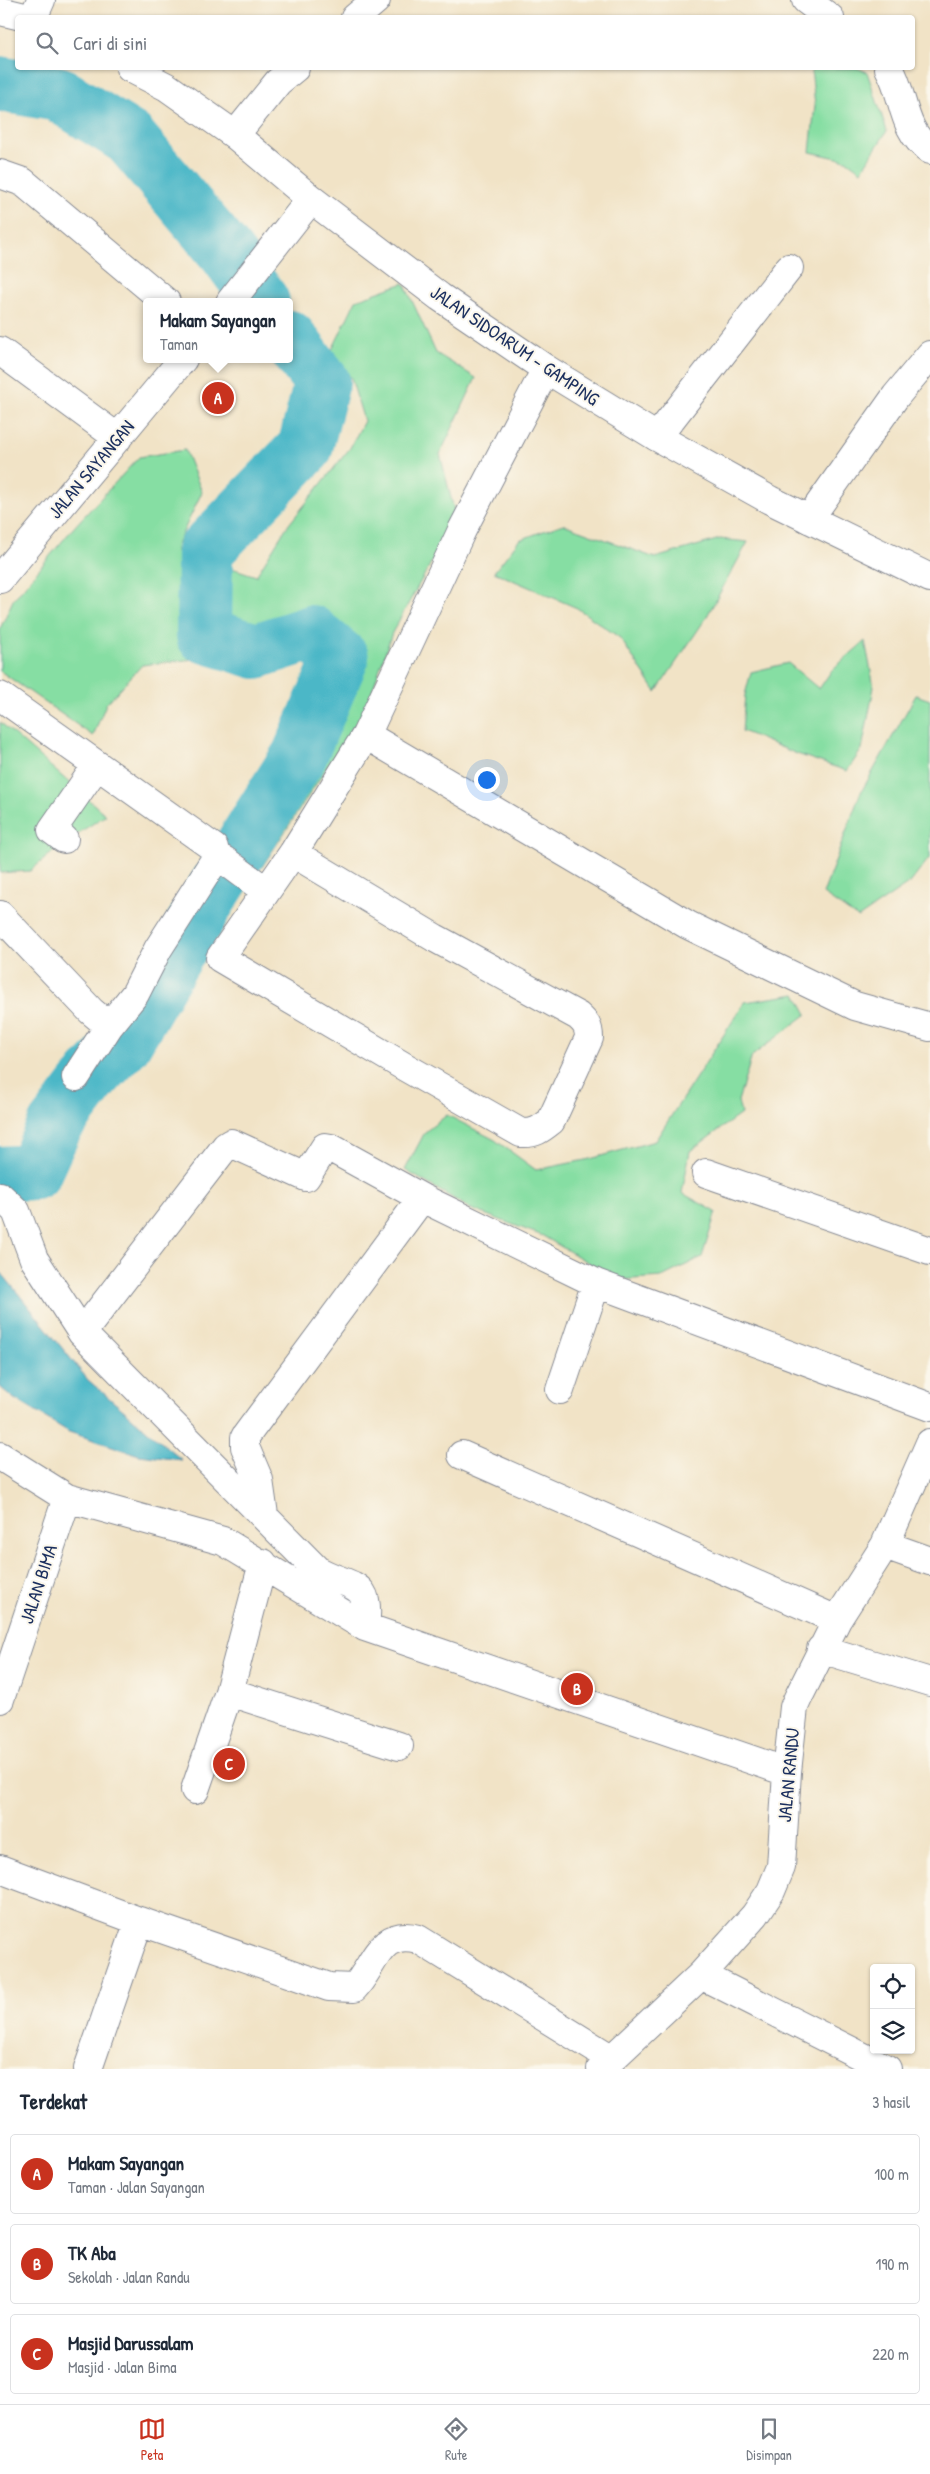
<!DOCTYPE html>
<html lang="id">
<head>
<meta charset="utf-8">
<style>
	body { margin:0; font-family:"Patrick Hand",sans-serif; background:#f6f6f7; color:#1f2937 }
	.controls { position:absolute; right:15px; bottom:15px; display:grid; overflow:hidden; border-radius:5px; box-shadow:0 1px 4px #0004 }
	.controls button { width:45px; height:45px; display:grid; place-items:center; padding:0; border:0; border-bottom:1px solid #e0e1e3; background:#fff; color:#1f2937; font:25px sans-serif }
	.you { position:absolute; left:486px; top:779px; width:18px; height:18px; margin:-12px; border:4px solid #fff; border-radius:50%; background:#1a73e8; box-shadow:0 0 0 8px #1a73e833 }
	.badge { display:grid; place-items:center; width:32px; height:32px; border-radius:50%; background:#c8321e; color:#fff; font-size:16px; font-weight:700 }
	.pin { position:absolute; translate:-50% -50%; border:2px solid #fff; box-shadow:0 1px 5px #0006 }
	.popup { position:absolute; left:143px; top:298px; width:150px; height:65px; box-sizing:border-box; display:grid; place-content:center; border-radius:5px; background:#fff; filter:drop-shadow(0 1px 4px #0005); font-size:16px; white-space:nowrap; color:#747a83 }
	.popup b { font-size:19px; color:#1f2937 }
	.popup::after { content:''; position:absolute; left:50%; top:100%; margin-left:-10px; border:10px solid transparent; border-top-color:#fff }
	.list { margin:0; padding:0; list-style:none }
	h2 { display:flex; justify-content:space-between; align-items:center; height:65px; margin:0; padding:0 20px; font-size:21px }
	h2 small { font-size:16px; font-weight:400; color:#747a83 }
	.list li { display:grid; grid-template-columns:32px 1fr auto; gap:15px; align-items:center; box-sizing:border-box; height:80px; margin:0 10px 10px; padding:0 10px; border:1px solid #e0e1e3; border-radius:5px }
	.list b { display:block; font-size:19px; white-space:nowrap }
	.list p { margin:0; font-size:16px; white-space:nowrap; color:#747a83 }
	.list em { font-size:16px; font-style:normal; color:#747a83 }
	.icon { flex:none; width:28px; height:28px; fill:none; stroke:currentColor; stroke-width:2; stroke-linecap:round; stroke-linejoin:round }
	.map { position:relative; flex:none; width:930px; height:2069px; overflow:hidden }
	.search { position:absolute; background:#fff; box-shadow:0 1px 4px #0004; left:15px; right:15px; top:15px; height:55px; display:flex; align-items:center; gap:12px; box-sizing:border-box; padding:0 18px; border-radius:5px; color:#747a83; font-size:19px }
	.sheet { height:335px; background:#fff }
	nav { display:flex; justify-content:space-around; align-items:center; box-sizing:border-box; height:70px; border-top:1px solid #e0e1e3; background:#fff; font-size:14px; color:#747a83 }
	nav a { display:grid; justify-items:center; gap:2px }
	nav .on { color:#c8321e }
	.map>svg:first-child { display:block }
	.green { fill:#86dea3; stroke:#508680 }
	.water { fill:#4bb7c7; stroke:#337392 }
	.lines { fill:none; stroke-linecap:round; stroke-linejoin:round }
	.river { stroke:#4bb7c7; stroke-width:56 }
	.minor-casing { stroke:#868992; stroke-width:30 }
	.major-casing { stroke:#868992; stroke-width:30 }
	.minor { stroke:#fff; stroke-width:28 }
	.major { stroke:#fff; stroke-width:28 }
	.labels { text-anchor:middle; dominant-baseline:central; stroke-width:4; stroke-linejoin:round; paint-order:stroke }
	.street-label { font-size:19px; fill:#1b2f5e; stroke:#fbf7ec }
</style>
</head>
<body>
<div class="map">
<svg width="930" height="2069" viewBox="0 0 930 2069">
	<rect width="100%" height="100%" fill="#fbf7ec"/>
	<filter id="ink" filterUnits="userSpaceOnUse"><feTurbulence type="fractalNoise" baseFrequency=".02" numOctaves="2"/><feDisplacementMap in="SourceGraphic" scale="10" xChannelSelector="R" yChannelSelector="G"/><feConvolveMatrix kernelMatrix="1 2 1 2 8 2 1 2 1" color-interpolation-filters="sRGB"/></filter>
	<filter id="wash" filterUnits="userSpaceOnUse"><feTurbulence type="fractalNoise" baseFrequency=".0096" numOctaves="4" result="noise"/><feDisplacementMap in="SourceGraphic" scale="20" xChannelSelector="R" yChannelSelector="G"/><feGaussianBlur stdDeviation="1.12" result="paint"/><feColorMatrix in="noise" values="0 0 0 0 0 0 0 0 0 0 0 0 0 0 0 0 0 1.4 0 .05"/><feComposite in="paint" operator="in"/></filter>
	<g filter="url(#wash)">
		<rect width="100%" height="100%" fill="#f1e3c6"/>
		<path class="green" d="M811,68H857L867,72L887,131L861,171L846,160L810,152L815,105Z
			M404,283L436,353L476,378L440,454L456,518L392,633L367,706L262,867L236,844L293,744L348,681L352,637L315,615L255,631L226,630L214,612L226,566L256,576L286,528L350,448L364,421L351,378L331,352L356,300Z
			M185,450L202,492L176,547L203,658L142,665L106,704L93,736L0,671V629L13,600L75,526L139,457Z
			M563,524L655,558L720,539L748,542L706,618L656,692L620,638L577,608L494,572L519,540Z
			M865,641L874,687L862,749L847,771L797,754L742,731L745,695L751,672L788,663L819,689L832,670Z
			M916,695L930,700V857L911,882L858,918L823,894L860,794Z
			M0,722L106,815L65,842L30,871L0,873Z
			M796,994L807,1014L752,1056L738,1101L741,1114L690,1151L682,1193L716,1212L702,1257L662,1277L618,1280L543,1236L471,1209L405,1170L425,1132L447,1115L495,1140L536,1170L590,1159L655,1141L745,1002Z"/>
		<path class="water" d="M0,1271L88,1380L182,1460L139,1455L69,1432L13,1398L0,1387Z"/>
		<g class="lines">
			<path class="river" d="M0,84L58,94L129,138L227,254L262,302
				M0,1174L34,1172L55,1126L93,1076L124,1043L206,903L299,756L341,658L311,633L256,651L204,635L205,551L305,448L322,382L289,338"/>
		</g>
	</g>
	<g filter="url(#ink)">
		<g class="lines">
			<defs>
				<path id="minor" d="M806,0L830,18
					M33,18L41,0
					M355,18L376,0
					M889,68C905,95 901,130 930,150
					M235,135L278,82L295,68
					M0,174L23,182L166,302
					M230,302L311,199
					M0,351L118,438
					M657,437L789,268
					M809,519L896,396L930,355
					M0,579L183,359
					M0,696L214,848L216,858
					M366,735L688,925L855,1006L930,1027
					M64,839L52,830L97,765
					M293,853L435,938L578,1016C586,1023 589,1027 589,1038L551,1121C541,1129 535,1134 521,1133L405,1067L220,958L293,853L366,735L462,530L546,369
					M0,915L91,1011L109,1026L135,994L158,949L216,858L224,860L266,891
					M76,1077L109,1026
					M706,1173L930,1251
					M0,1196L16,1211L34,1259L82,1333L317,1570C351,1589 372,1579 365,1627
					M82,1333L226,1146L231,1143L306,1177L325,1147L331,1148L422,1198L596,1283
					M560,1390L596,1283L930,1407
					M462,1455L837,1620
					M0,1456L67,1498L223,1541L365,1627L787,1772
					M264,1515L259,1480L245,1447V1437L422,1198
					M885,1545L930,1561
					M821,1649L930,1682
					M229,1692L399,1746
					M0,1699L67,1498
					M195,1790L229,1692L263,1563
					M0,1869L139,1921L329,1987L354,1988C375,1966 379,1928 418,1939L612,2059
					M701,1975L887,2069
					M88,2069L139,1921
					M601,2069L701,1975L755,1915L771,1891L781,1867L787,1772L794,1707L798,1698L837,1620L885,1545L930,1443"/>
				<path id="major" d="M0,11L29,18
					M130,68L167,87L235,135L311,199L440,297L546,369L657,437L770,500L930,578"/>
			</defs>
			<use href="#minor" class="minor-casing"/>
			<use href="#major" class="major-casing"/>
			<use href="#minor" class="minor"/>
			<use href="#major" class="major"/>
		</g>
	</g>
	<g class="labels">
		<g class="street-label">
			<text transform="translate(515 345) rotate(34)">JALAN SIDOARUM - GAMPING</text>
			<text transform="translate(91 469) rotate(-50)">JALAN SAYANGAN</text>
			<text transform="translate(38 1584) rotate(-72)">JALAN BIMA</text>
			<text transform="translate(788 1775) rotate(-85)">JALAN RANDU</text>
		</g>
	</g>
</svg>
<div class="controls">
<button><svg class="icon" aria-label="locate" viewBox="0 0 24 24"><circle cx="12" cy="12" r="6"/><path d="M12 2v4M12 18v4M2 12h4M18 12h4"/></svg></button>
<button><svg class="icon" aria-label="layers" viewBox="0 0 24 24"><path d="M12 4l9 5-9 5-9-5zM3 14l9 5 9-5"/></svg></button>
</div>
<div class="you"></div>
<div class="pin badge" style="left:218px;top:398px">A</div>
<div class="popup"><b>Makam Sayangan</b>Taman</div>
<div class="pin badge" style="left:577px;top:1689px">B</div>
<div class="pin badge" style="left:229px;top:1764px">C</div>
<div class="search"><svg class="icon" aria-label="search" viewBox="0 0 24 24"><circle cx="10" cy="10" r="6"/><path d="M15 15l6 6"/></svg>Cari di sini</div>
</div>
<section class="sheet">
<h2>Terdekat<small>3 hasil</small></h2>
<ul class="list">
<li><span class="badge">A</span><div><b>Makam Sayangan</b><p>Taman · Jalan Sayangan</p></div><em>100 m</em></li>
<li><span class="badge">B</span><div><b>TK Aba</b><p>Sekolah · Jalan Randu</p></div><em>190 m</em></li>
<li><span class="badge">C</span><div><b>Masjid Darussalam</b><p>Masjid · Jalan Bima</p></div><em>220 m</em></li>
</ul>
</section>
<nav>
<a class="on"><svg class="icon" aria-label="map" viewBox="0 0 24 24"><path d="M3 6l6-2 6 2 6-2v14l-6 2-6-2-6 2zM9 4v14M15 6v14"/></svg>Peta</a>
<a><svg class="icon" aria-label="directions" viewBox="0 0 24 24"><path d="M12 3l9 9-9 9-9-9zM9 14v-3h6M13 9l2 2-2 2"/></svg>Rute</a>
<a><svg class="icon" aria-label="saved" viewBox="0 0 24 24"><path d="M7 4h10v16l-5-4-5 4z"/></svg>Disimpan</a>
</nav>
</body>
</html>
